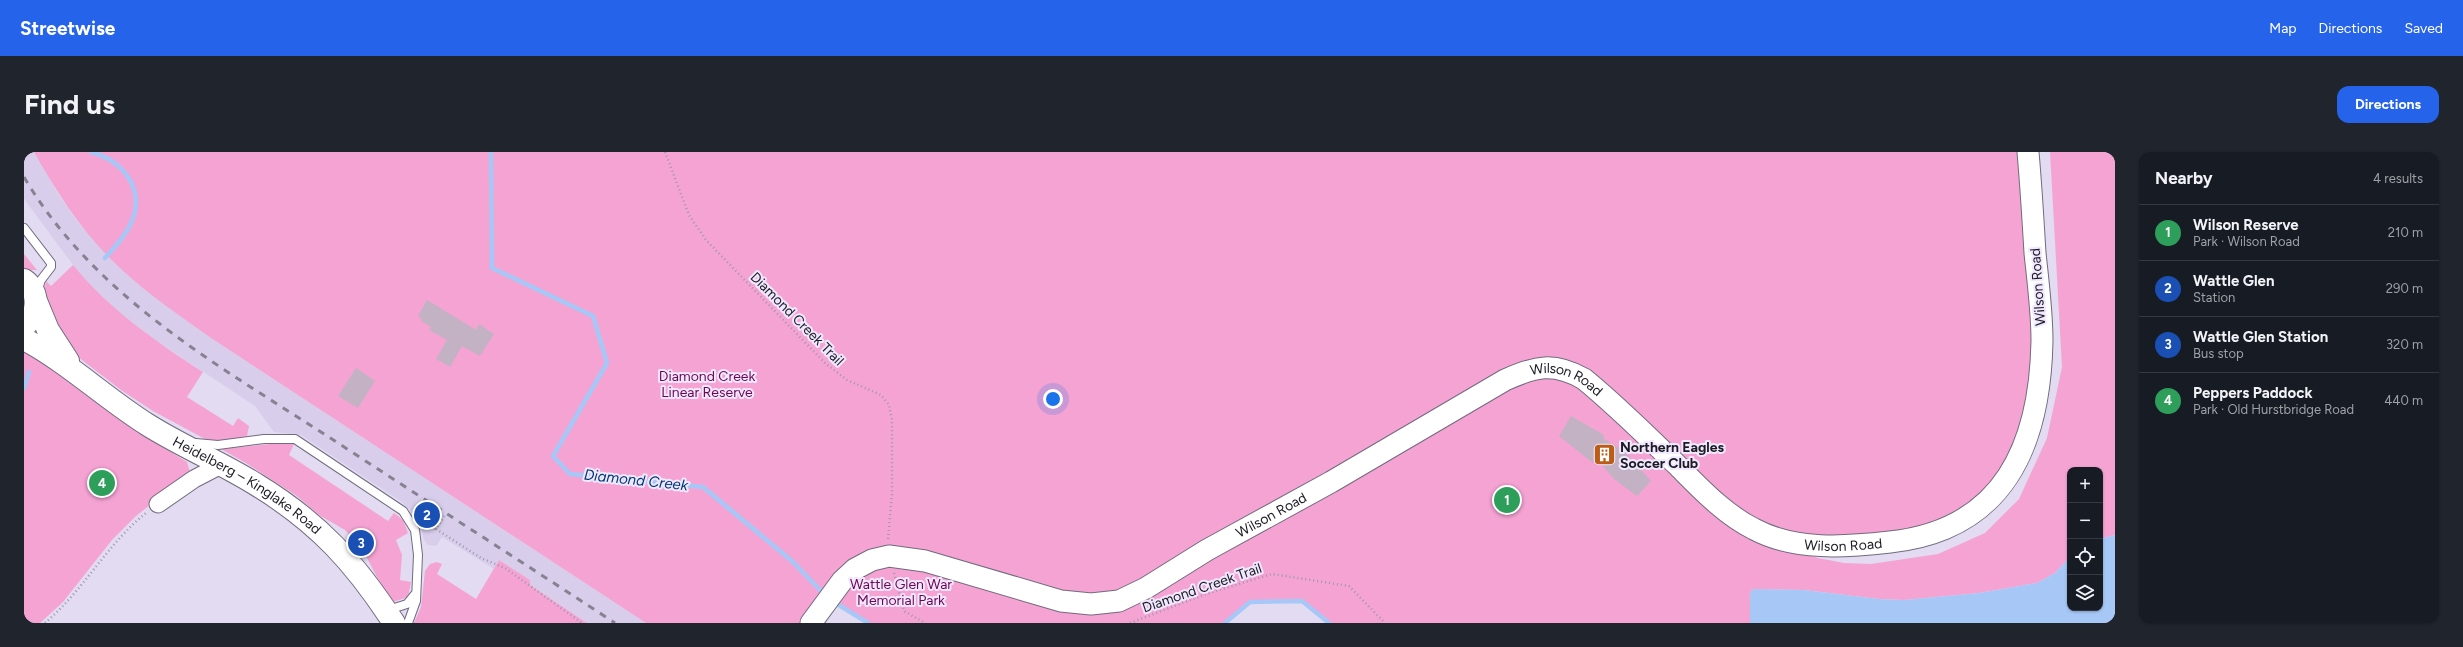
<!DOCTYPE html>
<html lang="en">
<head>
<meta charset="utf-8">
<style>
	body { margin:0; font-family:Figtree,sans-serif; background:#20242c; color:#f1f3f6 }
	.controls { position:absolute; right:12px; bottom:12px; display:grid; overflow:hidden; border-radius:8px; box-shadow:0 1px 3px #0004 }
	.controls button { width:36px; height:36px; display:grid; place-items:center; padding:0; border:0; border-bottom:1px solid #363941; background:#171b24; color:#f1f3f6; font:20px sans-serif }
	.you { position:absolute; left:1029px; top:247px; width:14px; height:14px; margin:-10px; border:3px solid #fff; border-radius:50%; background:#1a73e8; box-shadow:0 0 0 6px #1a73e833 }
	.badge { display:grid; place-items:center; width:26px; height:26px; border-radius:50%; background:#2563eb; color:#fff; font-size:13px; font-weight:700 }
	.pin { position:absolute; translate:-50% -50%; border:2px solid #fff; box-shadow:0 1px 4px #0006 }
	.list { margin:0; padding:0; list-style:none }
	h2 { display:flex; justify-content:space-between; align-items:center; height:52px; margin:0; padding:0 16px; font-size:17px }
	h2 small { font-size:13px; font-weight:400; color:#9ea1a6 }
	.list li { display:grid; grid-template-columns:26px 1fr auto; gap:12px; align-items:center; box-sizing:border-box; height:56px; padding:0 16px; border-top:1px solid #363941 }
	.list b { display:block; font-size:15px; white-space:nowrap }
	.list p { margin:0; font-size:13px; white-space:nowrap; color:#9ea1a6 }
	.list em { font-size:13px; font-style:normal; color:#9ea1a6 }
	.icon { flex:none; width:22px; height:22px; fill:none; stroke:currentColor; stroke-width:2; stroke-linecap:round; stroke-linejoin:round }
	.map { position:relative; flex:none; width:2091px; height:471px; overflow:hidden; border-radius:12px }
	header { display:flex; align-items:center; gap:24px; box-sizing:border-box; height:56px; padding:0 20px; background:#2563eb; color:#fff }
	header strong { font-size:19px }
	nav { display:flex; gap:22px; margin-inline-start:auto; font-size:14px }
	.intro { display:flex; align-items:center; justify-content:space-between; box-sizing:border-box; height:96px; padding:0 24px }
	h1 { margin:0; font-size:28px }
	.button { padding:10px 18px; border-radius:12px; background:#2563eb; color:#fff; font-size:14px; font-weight:700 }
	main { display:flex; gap:24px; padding:0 24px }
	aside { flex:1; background:#171b24; border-radius:12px; box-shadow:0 1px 3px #0004 }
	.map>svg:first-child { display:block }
	.built { fill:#d8ceeb }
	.green { fill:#f5a3d3 }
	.water { fill:#a7c8f6 }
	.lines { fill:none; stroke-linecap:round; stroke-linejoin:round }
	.stream { stroke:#a7c8f6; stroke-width:4.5 }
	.building { fill:#c2b2c4 }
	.service-casing { stroke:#716b7e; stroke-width:10 }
	.minor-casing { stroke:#716b7e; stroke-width:19 }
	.tertiary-casing { stroke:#716b7e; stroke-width:23 }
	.secondary-casing { stroke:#716b7e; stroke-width:24 }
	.primary-casing { stroke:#716b7e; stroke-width:24 }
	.path { stroke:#9e98a9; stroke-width:2.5; stroke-dasharray:1 3; stroke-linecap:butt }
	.service { stroke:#fff; stroke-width:8 }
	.minor { stroke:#fff; stroke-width:17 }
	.tertiary { stroke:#fff; stroke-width:21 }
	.secondary { stroke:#fff; stroke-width:22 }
	.primary { stroke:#fff; stroke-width:22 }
	.rail { stroke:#878292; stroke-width:3; stroke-dasharray:7 7; stroke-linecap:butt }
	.labels { text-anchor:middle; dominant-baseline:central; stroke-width:4; stroke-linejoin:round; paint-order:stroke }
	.street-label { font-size:14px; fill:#1d1a22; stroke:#efe8fe }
	.park-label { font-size:14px; fill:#720553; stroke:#efe8fe }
	.poi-label { font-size:14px; font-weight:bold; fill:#1d1a22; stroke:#efe8fe; text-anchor:start }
	.water-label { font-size:15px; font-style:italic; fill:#003879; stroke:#efe8fe }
</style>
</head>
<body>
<header>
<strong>Streetwise</strong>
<nav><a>Map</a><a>Directions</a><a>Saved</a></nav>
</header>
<div class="intro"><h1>Find us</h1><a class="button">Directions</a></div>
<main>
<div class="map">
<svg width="2091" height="471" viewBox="0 0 2091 471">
	<rect width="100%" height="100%" fill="#e2dbf1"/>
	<path class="built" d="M0,0H10L36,45L55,71L97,117L123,139L187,186L622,471H563L506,433V428L475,408L470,417L418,385L412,394L404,393L400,388L395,368L378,350L277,283L250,280L231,254L128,186L96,161L58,125L0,47Z"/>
	<path class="green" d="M10,0H1997C2006,104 2046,322 1921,372C1904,378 1885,381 1867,383C1823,390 1772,393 1731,372C1701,356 1678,330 1654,306C1635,287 1615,268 1594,250C1576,233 1558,214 1533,210C1512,207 1495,216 1476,225L1283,338L1162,402L1104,440L1089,446L1078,447L1077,458L1110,450L1189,401L1239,374L1490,230L1522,221L1542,225L1560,235L1688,355L1723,381L1748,392L1794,406L1820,411L1847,412L1914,402L1961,381L1995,347L2023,286L2038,215L2026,0H2091V383L2076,387V318H2046V405L2031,421L2013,431L1955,441L1880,448L1855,447L1780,438L1729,437L1726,441V471H1305L1278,449L1226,450L1201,471H844L809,449C828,423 851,407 885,410L1010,448L1039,454L1038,446L1028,440C985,428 867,380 831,408C813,422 796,453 782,471H622L187,186C156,164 125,143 97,117C61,84 34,43 10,0Z
		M0,102L13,118H0Z
		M49,113C85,157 131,189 179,220L163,245L209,274L214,266L225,274L223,284L195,289L181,287L129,259L97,238L45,198L20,142L22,129L27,134Z
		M0,193L100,271L163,310L166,321L112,364L88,388L39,450L16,471H0Z
		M256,291L270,292L265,303L364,369L370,361L379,368L384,381L372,388L378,403L376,428L387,430L384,445L369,450L354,427L339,398L321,378L295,363L273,344L222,311L197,297Z
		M475,408L506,428V433L563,471H390L397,455L401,419L406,412L413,410L418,412L413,422L452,447Z"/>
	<path class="water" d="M2091,383V471H1726V441L1729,437L1780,438L1855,447L1880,448L1955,441L2013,431L2031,421L2046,405V456H2076V387Z"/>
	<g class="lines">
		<path class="stream" d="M67,0C100,9 122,38 107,71C101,84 91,95 81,106
			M467,0L468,116L569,164L583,211L529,304L546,322L679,335L768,409L801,443
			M0,236L5,220
			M810,450L844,471
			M1201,471L1226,450L1278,449L1305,471"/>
	</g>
	<path class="building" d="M403,148L452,178L455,172L470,182L456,204L438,194L426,215L412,207L423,188L405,178L407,175L397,169L398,167L394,164Z
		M332,216L351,229L334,256L314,244Z
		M1547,264L1580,283L1579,286L1601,300L1627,329L1613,344L1590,327L1572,306L1569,311L1535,284Z"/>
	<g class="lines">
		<defs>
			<path id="service" d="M0,76L27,111V115L17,128L13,140
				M172,291L194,293L240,287H271L379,359L391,378L394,403L392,449L384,471
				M364,458L383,452L392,441"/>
			<path id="minor" d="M134,352L170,327L197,313"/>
			<g id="tertiary">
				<path id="s1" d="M787,471L818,429L831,417L848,408L865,404L901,409L1037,449L1067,452L1095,449L1122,436L1183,398L1307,330L1481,228C1512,214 1530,210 1560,227C1593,254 1623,284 1653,313C1676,336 1700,362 1730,377C1771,399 1822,395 1866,390C1980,378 2016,293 2018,189C2018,159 2014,130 2011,101C2009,67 2007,34 2004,0"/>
			</g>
			<g id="secondary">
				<path d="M12,149L24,178L44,209"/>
				<path id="s2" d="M0,187C45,211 81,246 124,273C159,295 198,311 233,333C295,371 331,411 370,471"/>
			</g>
			<path id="primary" d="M0,128C16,139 15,163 0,174"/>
		</defs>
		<use href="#service" class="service-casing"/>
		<use href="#minor" class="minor-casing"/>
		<use href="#tertiary" class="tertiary-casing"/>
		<use href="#secondary" class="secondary-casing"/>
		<use href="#primary" class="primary-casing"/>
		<path class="path" d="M641,0L665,63L682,88L802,212L823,228L857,243L865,253L868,268V342L864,387
			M400,373L402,372L412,377L420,364
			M412,377L457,406L481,416L558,471
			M870,421L880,459L901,471
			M21,471C60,438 83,392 122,361
			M1106,471L1182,442L1248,422L1325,434L1361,471"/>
		<use href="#service" class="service"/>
		<use href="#minor" class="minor"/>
		<use href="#tertiary" class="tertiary"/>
		<use href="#secondary" class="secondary"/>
		<use href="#primary" class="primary"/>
		<path class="rail" d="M0,25C71,146 197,215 311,289C404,350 498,410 591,471"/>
	</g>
	<defs>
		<symbol id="building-square" viewBox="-11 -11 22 22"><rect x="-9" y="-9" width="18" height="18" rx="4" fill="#bb5c17" stroke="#efe8fe"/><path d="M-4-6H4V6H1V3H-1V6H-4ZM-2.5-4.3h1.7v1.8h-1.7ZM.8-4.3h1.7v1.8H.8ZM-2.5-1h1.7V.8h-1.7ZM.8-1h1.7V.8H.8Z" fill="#fff"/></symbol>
	</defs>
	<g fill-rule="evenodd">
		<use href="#building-square" x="1568" y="290" width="25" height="25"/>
	</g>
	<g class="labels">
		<g class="street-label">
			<text transform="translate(2014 135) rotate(-94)">Wilson Road</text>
			<text transform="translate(773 167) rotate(45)">Diamond Creek Trail</text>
			<text stroke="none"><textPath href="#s1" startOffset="854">Wilson Road</textPath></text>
			<text stroke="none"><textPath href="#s2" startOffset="267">Heidelberg – Kinglake Road</textPath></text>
			<text stroke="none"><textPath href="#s1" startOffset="518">Wilson Road</textPath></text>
			<text stroke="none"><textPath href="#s1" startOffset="1190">Wilson Road</textPath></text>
			<text transform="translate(1178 436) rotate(-19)">Diamond Creek Trail</text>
		</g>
		<g class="park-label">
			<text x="683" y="224">Diamond Creek<tspan x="683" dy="16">Linear Reserve</tspan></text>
			<text x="877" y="432">Wattle Glen War<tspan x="877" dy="16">Memorial Park</tspan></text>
		</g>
		<g class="poi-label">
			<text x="1596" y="295">Northern Eagles<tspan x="1596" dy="16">Soccer Club</tspan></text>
		</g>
		<g class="water-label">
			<text transform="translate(612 328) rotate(6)">Diamond Creek</text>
		</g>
	</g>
</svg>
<div class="controls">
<button>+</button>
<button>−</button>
<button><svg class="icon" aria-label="locate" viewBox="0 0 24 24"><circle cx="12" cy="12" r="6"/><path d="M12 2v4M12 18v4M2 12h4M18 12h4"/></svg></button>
<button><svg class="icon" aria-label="layers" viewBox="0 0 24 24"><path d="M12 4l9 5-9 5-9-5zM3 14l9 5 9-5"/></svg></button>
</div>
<div class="you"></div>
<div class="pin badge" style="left:1483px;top:348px;background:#2e9e5b">1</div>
<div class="pin badge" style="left:403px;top:363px;background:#1a4fb4">2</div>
<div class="pin badge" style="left:337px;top:391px;background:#1a4fb4">3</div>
<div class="pin badge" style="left:78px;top:331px;background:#2e9e5b">4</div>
</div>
<aside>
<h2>Nearby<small>4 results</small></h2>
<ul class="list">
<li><span class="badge" style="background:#2e9e5b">1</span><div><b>Wilson Reserve</b><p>Park · Wilson Road</p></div><em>210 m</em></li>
<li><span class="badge" style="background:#1a4fb4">2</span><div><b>Wattle Glen</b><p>Station</p></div><em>290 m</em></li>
<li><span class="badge" style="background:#1a4fb4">3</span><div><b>Wattle Glen Station</b><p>Bus stop</p></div><em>320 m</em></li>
<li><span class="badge" style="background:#2e9e5b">4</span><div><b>Peppers Paddock</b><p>Park · Old Hurstbridge Road</p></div><em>440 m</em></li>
</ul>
</aside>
</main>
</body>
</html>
